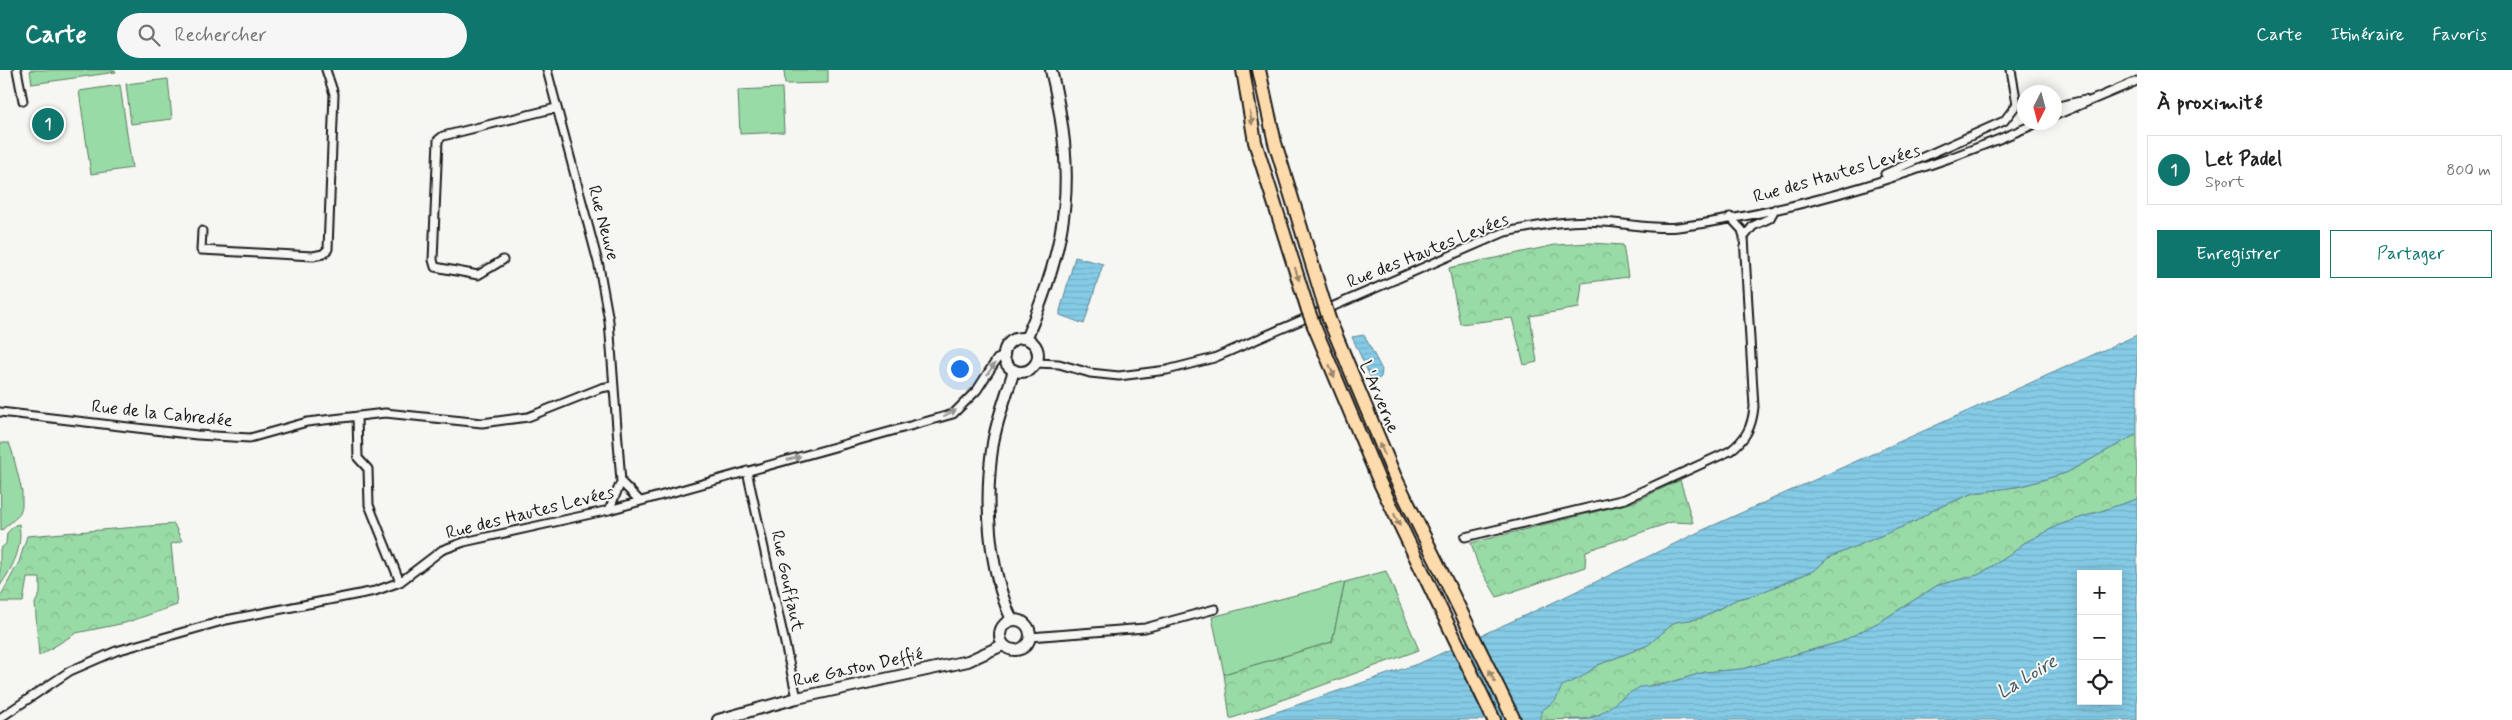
<!DOCTYPE html>
<html lang="fr">
<head>
<meta charset="utf-8">
<style>
	body { margin:0; font-family:Mynerve,sans-serif; background:#f6f6f6; color:#202124 }
	.controls { position:absolute; right:15px; bottom:15px; display:grid; overflow:hidden; border-radius:0px; box-shadow:0 2px 12px #0003 }
	.controls button { width:45px; height:45px; display:grid; place-items:center; padding:0; border:0; border-bottom:1px solid #e0e0e0; background:#fff; color:#202124; font:25px sans-serif }
	.compass { position:absolute; left:2017px; top:15px; width:45px; height:45px; border-radius:50%; background:#fff; box-shadow:0 2px 12px #0003; rotate:186deg }
	.you { position:absolute; left:959px; top:298px; width:18px; height:18px; margin:-12px; border:4px solid #fff; border-radius:50%; background:#1a73e8; box-shadow:0 0 0 8px #1a73e833 }
	.badge { display:grid; place-items:center; width:32px; height:32px; border-radius:50%; background:#0f766e; color:#fff; font-size:16px; font-weight:700 }
	.pin { position:absolute; translate:-50% -50%; border:2px solid #fff; box-shadow:0 1px 5px #0006 }
	.list { margin:0; padding:0; list-style:none }
	h2 { display:flex; justify-content:space-between; align-items:center; height:65px; margin:0; padding:0 20px; font-size:21px }
	h2 small { font-size:16px; font-weight:400; color:#757577 }
	.list li { display:grid; grid-template-columns:32px 1fr auto; gap:15px; align-items:center; box-sizing:border-box; height:70px; margin:0 10px 10px; padding:0 10px; border:1px solid #e0e0e0; border-radius:0px }
	.list b { display:block; font-size:19px; white-space:nowrap }
	.list p { margin:0; font-size:16px; white-space:nowrap; color:#757577 }
	.list em { font-size:16px; font-style:normal; color:#757577 }
	.actions { display:flex; gap:10px; padding:15px 20px }
	.actions a { flex:1; padding:11px 0; border:1px solid #0f766e; border-radius:0px; text-align:center; font-size:18px; color:#0f766e }
	.actions .main { background:#0f766e; color:#fff }
	.icon { flex:none; width:28px; height:28px; fill:none; stroke:currentColor; stroke-width:2; stroke-linecap:round; stroke-linejoin:round }
	.map { position:relative; flex:none; width:2137px; height:650px; overflow:hidden }
	header { display:flex; align-items:center; gap:30px; box-sizing:border-box; height:70px; padding:0 25px; background:#0f766e; color:#fff }
	header strong { font-size:24px }
	nav { display:flex; gap:28px; margin-inline-start:auto; font-size:18px }
	.search { width:350px; height:45px; background:#f6f6f6; display:flex; align-items:center; gap:12px; box-sizing:border-box; padding:0 18px; border-radius:28px; color:#757577; font-size:19px }
	main { display:flex }
	aside { flex:1; background:#fff }
	.map>svg:first-child { display:block }
	.green { fill:#99dba6; stroke:#5a7c61 }
	.forest { fill:url(#forest-crowns); stroke:#5a7c61 }
	.water { fill:url(#water-rules); stroke:#5b8595; fill-rule:evenodd }
	.lines { fill:none; stroke-linecap:round; stroke-linejoin:round }
	.street-casing { stroke:#1c1c1c; stroke-width:11 }
	.secondary-casing { stroke:#1c1c1c; stroke-width:14 }
	.highway-casing { stroke:#1c1c1c; stroke-width:16 }
	.street { stroke:#f6f6f2; stroke-width:7 }
	.secondary { stroke:#f6f6f2; stroke-width:10 }
	.highway { stroke:#fedbac; stroke-width:12 }
	.highway-bridge-casing { stroke:#1c1c1c; stroke-width:16; stroke-linecap:butt }
	.highway-bridge { stroke:#fedbac; stroke-width:12 }
	.oneway { fill:#98856b }
	.oneway2 { fill:#949492 }
	.labels { text-anchor:middle; dominant-baseline:central; stroke-width:4; stroke-linejoin:round; paint-order:stroke }
	.street-label { font-size:18px; fill:#1c1c1c; stroke:#f6f6f2 }
	.water-label { font-size:19px; font-style:italic; fill:#415963; stroke:#f6f6f2 }
</style>
</head>
<body>
<header>
<strong>Carte</strong>
<div class="search"><svg class="icon" aria-label="search" viewBox="0 0 24 24"><circle cx="10" cy="10" r="6"/><path d="M15 15l6 6"/></svg>Rechercher</div>
<nav><a>Carte</a><a>Itinéraire</a><a>Favoris</a></nav>
</header>
<main>
<div class="map">
<svg width="2137" height="650" viewBox="0 0 2137 650">
	<defs>
		<pattern id="forest-crowns" width="20" height="18" patternUnits="userSpaceOnUse" patternTransform="scale(1.25)"><rect width="20" height="18" fill="#99dba6"/><path d="M2 6a3 3 0 1 1 6 0M12 15a3 3 0 1 1 6 0" fill="none" stroke="#83bb8e"/></pattern>
		<pattern id="water-rules" width="6" height="5" patternUnits="userSpaceOnUse" patternTransform="scale(1.25)"><rect width="6" height="5" fill="#85cbe6"/><path d="M0 2.5h6" fill="none" stroke="#72aec5"/></pattern>
	</defs>
	<rect width="100%" height="100%" fill="#f6f6f2"/>
	<filter id="ink" filterUnits="userSpaceOnUse"><feTurbulence type="fractalNoise" baseFrequency=".02" numOctaves="2"/><feDisplacementMap in="SourceGraphic" scale="10" xChannelSelector="R" yChannelSelector="G"/><feConvolveMatrix kernelMatrix="1 2 1 2 8 2 1 2 1" color-interpolation-filters="sRGB"/></filter>
	<g filter="url(#ink)">
		<path class="green" d="M30,0H115L116,2L32,14Z
			M784,0H828V13L785,14Z
			M168,9L172,49L131,54L126,14Z
			M120,15L132,98L91,104L79,21Z
			M782,18L784,62L740,64L738,20Z
			M0,373H9L12,381L22,421V437L19,445L1,461Z
			M19,454C23,479 13,496 0,516V479L6,474L7,463L15,455Z
			M1345,512L1332,572L1224,604L1212,547Z"/>
		<path class="forest" d="M1591,173L1623,175L1628,207L1582,213L1579,238L1530,246L1537,292L1524,295L1512,248L1460,254L1449,198L1555,175Z
			M2137,364V429L2059,455L2024,473L2010,485L1978,505L1938,515L1881,551L1841,572L1742,599L1705,602L1665,614H1654L1626,625L1605,642L1587,649L1541,650V641L1553,632L1561,616L1580,608L1598,595L1648,575L1675,552L1702,548L1737,529L1755,525L1815,500L1828,488L1916,451L1935,439L1974,423L2022,416L2066,403Z
			M1680,410L1693,453L1672,452L1586,481L1585,497L1497,527L1478,495L1471,473L1634,432Z
			M174,454L182,471L171,474L177,535L125,553L76,563L39,586L35,533L40,524V508H27L23,532H0V527L19,492L27,466Z
			M1386,501L1419,580L1230,649L1224,604L1332,572L1345,512Z"/>
		<path class="water" d="M1075,187L1103,194L1084,254L1060,245V241Z
			M1364,265L1382,300L1381,307L1373,313L1352,267Z
			M2137,265V364L2066,403L2022,416L1974,423L1935,439L1916,451L1828,488L1815,500L1755,525L1737,529L1702,548L1675,552L1648,575L1598,595L1580,608L1562,616L1556,630L1541,641V650H1253L1420,593L1550,534L1703,460Z
			M2137,429V650H1570L1587,649L1599,645L1626,625L1640,617L1665,614L1705,602L1742,599L1841,572L1881,551L1938,515L1978,505L2010,485L2024,473L2059,455ZM2081,504H2118V631H2081Z"/>
		<g class="lines">
			<defs>
				<path id="street" d="M17,0L23,31
					M547,0L599,196L609,251L621,412L609,440
					M2054,37L2085,30
					M2054,46L2137,11
					M1885,104L2004,51L2017,34L2011,0
					M1730,147L1742,160L1744,167
					M202,161L201,180L313,186L323,184L328,179L334,24L326,0
					M503,190L478,205L435,197L433,190L438,70L443,66L556,38
					M1036,293L1059,294L1090,303L1119,306L1167,300L1214,288L1505,162C1537,156 1569,149 1602,152C1627,153 1652,160 1678,157C1797,142 1930,100 2040,52
					M0,342L197,365L250,368L307,352L385,343L482,353L528,347L601,318L612,316
					M357,346L358,388L368,399L369,435L400,512
					M747,401L797,628
					M621,412L640,431
					M1465,467L1625,429L1730,381C1746,369 1752,357 1754,337L1744,167L1753,156L1770,148L1775,139
					M1030,567L1145,558L1215,539
					M0,648L70,601L116,581L226,550L375,521L400,512L442,480L464,472L609,440L953,344L977,320L997,289L1004,286"/>
				<path id="secondary" d="M1004 285a17 17 0 1 1 34 0a17 17 0 1 1-34 0Z
					M1026,269C1069,168 1077,107 1051,0
					M1000 565a15 15 0 1 1 30 0a15 15 0 1 1-30 0Z
					M1012,550C988,498 984,430 993,373C997,349 1007,324 1014,300
					M718,650L797,628L968,591L1003,575"/>
				<path id="highway" d="M1243,0L1255,72L1308,240
					M1259,0L1275,73L1324,233
					M1329,249L1395,407L1514,650
					M1314,256L1380,413L1494,650"/>
			</defs>
			<use href="#street" class="street-casing"/>
			<use href="#secondary" class="secondary-casing"/>
			<use href="#highway" class="highway-casing"/>
			<use href="#street" class="street"/>
			<use href="#secondary" class="secondary"/>
			<use href="#highway" class="highway"/>
			<defs>
				<path id="highway-bridge" d="M1324,233L1329,249
					M1308,240L1314,256"/>
			</defs>
			<use href="#highway-bridge" class="highway-bridge-casing"/>
			<use href="#highway-bridge" class="highway-bridge"/>
		</g>
		<defs><path id="oneway-solid" d="M-6-.8H1V-3.2L6.5 0L1 3.2V.8H-6Z" transform="scale(1.25)"/></defs>
		<g class="oneway">
			<use href="#oneway-solid" transform="translate(1251 48) rotate(80)"/>
			<use href="#oneway-solid" transform="translate(1297 204) rotate(72)"/>
			<use href="#oneway-solid" transform="translate(1332 301) rotate(68)"/>
			<use href="#oneway-solid" transform="translate(1382 379) rotate(-114)"/>
			<use href="#oneway-solid" transform="translate(1397 450) rotate(65)"/>
			<use href="#oneway-solid" transform="translate(1492 606) rotate(-116)"/>
		</g>
		<g class="oneway2">
			<use href="#oneway-solid" transform="translate(991 299) rotate(-56)"/>
			<use href="#oneway-solid" transform="translate(950 343) rotate(-26)"/>
			<use href="#oneway-solid" transform="translate(794 388) rotate(-15)"/>
		</g>
	</g>
	<g class="labels">
		<g class="street-label">
			<text transform="translate(1837 104) rotate(-16)">Rue des Hautes Levées</text>
			<text transform="translate(603 153) rotate(75)">Rue Neuve</text>
			<text transform="translate(1428 181) rotate(-22)">Rue des Hautes Levées</text>
			<text transform="translate(1379 327) rotate(67)">L'Arverne</text>
			<text transform="translate(162 344) rotate(6)">Rue de la Cabredée</text>
			<text transform="translate(530 443) rotate(-14)">Rue des Hautes Levées</text>
			<text transform="translate(787 511) rotate(78)">Rue Gouffaut</text>
			<text transform="translate(858 598) rotate(-12)">Rue Gaston Deffié</text>
		</g>
		<g class="water-label">
			<text transform="translate(2027 607) rotate(-31)">La Loire</text>
		</g>
	</g>
</svg>
<div class="controls">
<button>+</button>
<button>−</button>
<button><svg class="icon" aria-label="locate" viewBox="0 0 24 24"><circle cx="12" cy="12" r="6"/><path d="M12 2v4M12 18v4M2 12h4M18 12h4"/></svg></button>
</div>
<svg class="compass" viewBox="-18 -18 36 36"><path d="M0-13l5 13h-10z" fill="#e53935"/><path d="M0 13l5-13h-10z" fill="#757577"/></svg>
<div class="you"></div>
<div class="pin badge" style="left:48px;top:54px">1</div>
</div>
<aside>
<h2>À proximité<small></small></h2>
<ul class="list">
<li><span class="badge">1</span><div><b>Let Padel</b><p>Sport</p></div><em>800 m</em></li>
</ul>
<div class="actions"><a class="main">Enregistrer</a><a>Partager</a></div>
</aside>
</main>
</body>
</html>
